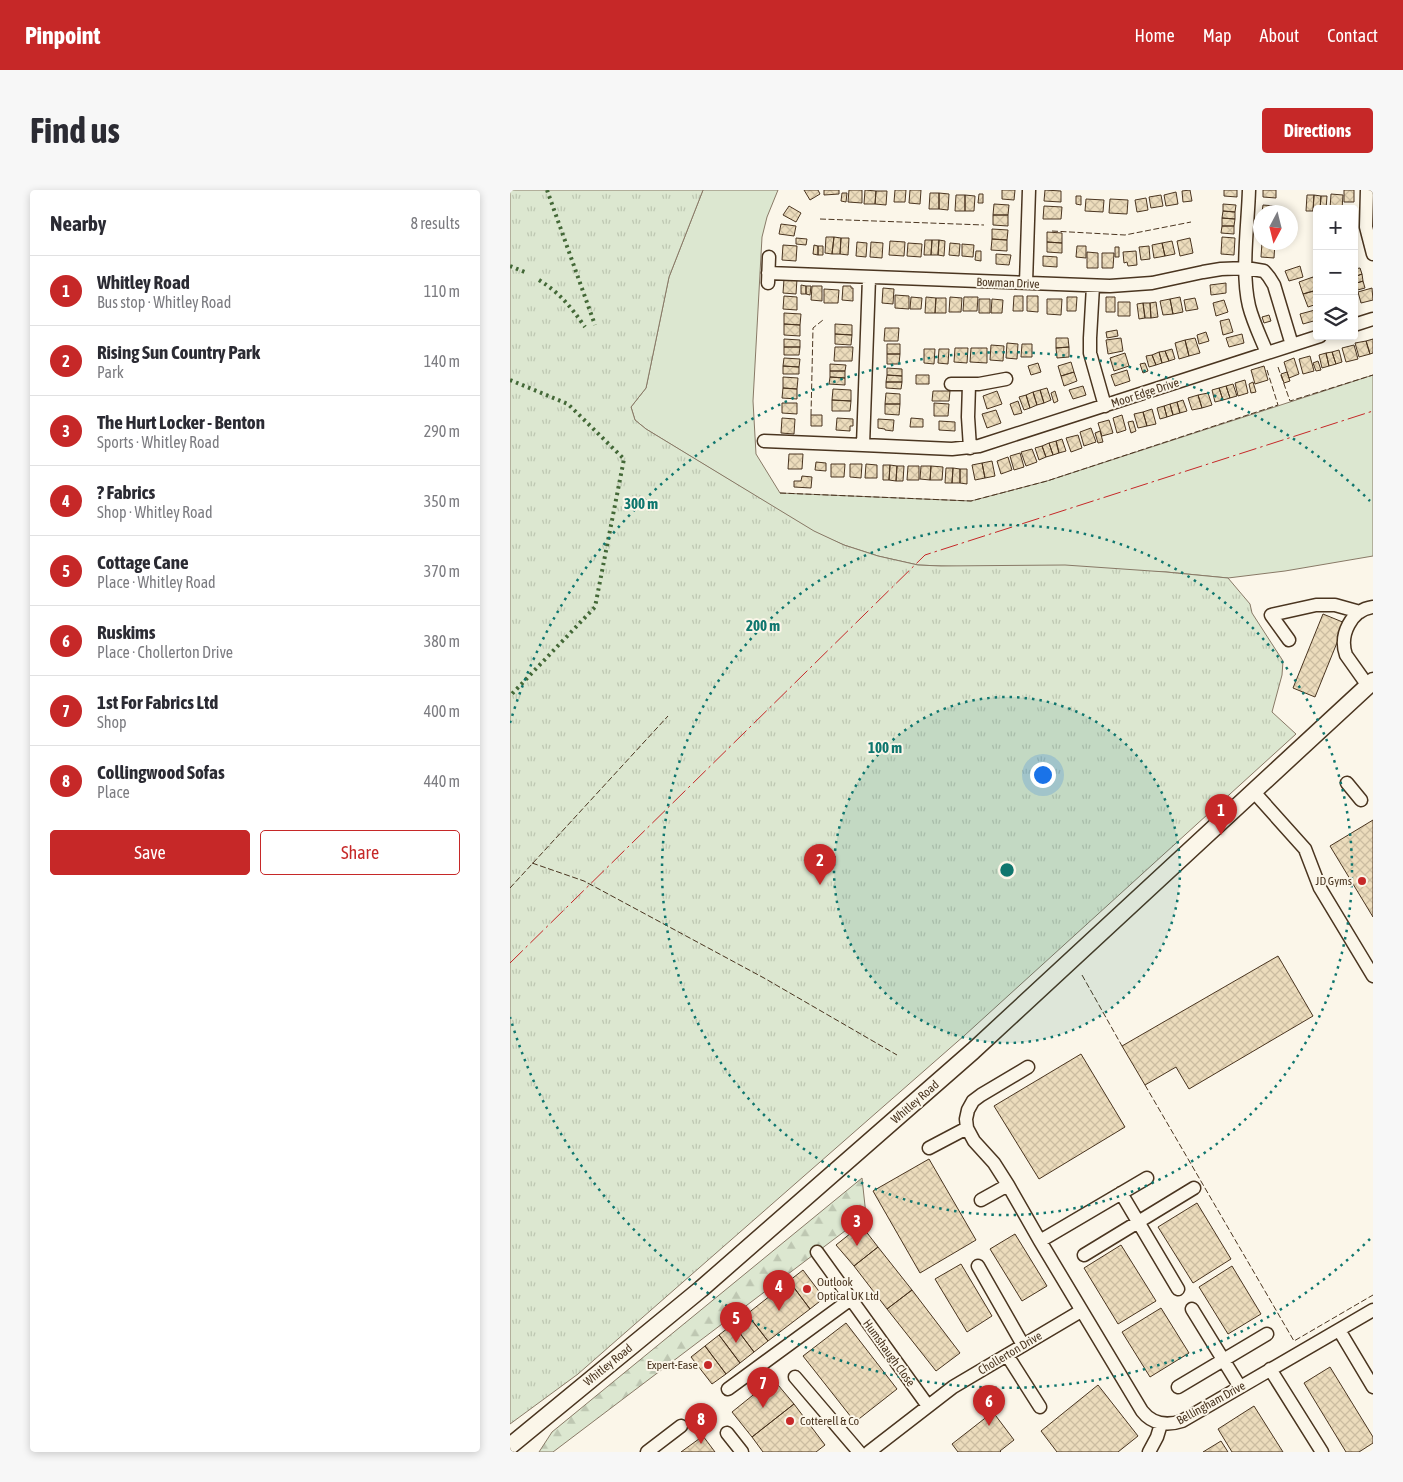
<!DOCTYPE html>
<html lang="en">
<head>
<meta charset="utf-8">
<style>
	body { margin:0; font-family:"Asap Condensed",sans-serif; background:#f7f7f7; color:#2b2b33 }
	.controls { position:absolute; right:15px; top:15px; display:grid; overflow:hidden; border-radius:5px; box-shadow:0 2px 8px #0003 }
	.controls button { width:45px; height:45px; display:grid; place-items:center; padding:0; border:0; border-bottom:1px solid #e1e1e2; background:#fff; color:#2b2b33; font:25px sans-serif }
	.compass { position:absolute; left:743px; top:15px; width:45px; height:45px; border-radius:50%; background:#fff; box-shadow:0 2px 8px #0003; rotate:187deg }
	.you { position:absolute; left:532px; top:584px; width:18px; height:18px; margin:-12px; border:4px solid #fff; border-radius:50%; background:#1a73e8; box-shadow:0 0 0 8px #1a73e833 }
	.badge { display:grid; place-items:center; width:32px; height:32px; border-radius:50%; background:#c62828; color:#fff; font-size:16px; font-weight:700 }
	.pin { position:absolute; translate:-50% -41px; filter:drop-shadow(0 1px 2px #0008) }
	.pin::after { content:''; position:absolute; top:26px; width:18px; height:15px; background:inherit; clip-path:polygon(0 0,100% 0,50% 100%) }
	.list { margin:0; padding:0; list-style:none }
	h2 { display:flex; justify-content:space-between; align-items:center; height:65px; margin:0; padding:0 20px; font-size:21px }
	h2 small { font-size:16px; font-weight:400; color:#7c7c81 }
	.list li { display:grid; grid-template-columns:32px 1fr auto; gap:15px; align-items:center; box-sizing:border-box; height:70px; padding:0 20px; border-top:1px solid #e1e1e2 }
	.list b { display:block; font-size:19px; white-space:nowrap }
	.list p { margin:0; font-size:16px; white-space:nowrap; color:#7c7c81 }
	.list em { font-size:16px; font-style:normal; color:#7c7c81 }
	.actions { display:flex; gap:10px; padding:15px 20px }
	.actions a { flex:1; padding:11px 0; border:1px solid #c62828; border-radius:5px; text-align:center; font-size:18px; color:#c62828 }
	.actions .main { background:#c62828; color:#fff }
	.icon { flex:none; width:28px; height:28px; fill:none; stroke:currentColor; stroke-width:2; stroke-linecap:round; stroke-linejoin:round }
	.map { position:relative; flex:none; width:863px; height:1262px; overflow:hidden; border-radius:5px }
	header { display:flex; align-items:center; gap:30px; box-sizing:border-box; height:70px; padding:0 25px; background:#c62828; color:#fff }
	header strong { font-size:24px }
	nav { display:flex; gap:28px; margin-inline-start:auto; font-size:18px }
	.intro { display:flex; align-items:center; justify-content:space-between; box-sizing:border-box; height:120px; padding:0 30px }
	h1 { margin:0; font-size:35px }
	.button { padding:12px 22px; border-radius:5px; background:#c62828; color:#fff; font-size:18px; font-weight:700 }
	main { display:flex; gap:30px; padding:0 30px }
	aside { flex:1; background:#fff; border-radius:5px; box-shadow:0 2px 8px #0003 }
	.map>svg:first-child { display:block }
	.grass { fill:#dce7d0; stroke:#887966 }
	.forest { fill:url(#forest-firs); stroke:#887966 }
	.park { fill:url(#park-tufts); stroke:#887966 }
	.building { fill:url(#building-cross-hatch); stroke:#4a3520 }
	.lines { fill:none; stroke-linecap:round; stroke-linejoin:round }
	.minor-casing { stroke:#4a3520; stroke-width:15 }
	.major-casing { stroke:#4a3520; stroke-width:19 }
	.minor { stroke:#fbf6e9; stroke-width:12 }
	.major { stroke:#fbf6e9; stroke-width:16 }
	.hedge { stroke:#436837; stroke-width:4; stroke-dasharray:2.5 4; stroke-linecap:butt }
	.fence { stroke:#4a3520; stroke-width:1; stroke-dasharray:6 2.5; stroke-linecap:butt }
	.power { stroke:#c62828; stroke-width:1; stroke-dasharray:18 4 2.5 4; stroke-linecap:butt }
	.ring { fill:none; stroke:#0f766e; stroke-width:2.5; stroke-dasharray:2.5 5 }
	.poi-dot { fill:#c62828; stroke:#fbf6e9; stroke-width:2 }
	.labels { text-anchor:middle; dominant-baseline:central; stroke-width:4; stroke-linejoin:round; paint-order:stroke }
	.street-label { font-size:12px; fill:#4a3520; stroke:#fbf6e9 }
	.poi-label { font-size:12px; fill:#4a3520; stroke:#fbf6e9; text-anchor:end }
	.centre { fill:#0f766e; stroke:#fbf6e9; stroke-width:2.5 }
	.ring-label { font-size:15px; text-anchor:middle; font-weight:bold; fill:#0f766e; stroke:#fbf6e9; stroke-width:4; stroke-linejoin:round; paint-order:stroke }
</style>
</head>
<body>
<header>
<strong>Pinpoint</strong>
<nav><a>Home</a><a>Map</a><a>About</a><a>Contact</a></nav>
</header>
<div class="intro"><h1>Find us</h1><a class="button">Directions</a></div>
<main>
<aside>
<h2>Nearby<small>8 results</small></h2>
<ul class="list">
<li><span class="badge">1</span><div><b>Whitley Road</b><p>Bus stop · Whitley Road</p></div><em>110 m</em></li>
<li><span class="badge">2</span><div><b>Rising Sun Country Park</b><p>Park</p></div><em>140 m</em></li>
<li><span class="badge">3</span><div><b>The Hurt Locker - Benton</b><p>Sports · Whitley Road</p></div><em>290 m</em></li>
<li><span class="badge">4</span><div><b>? Fabrics</b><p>Shop · Whitley Road</p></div><em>350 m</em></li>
<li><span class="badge">5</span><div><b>Cottage Cane</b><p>Place · Whitley Road</p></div><em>370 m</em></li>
<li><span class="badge">6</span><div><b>Ruskims</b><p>Place · Chollerton Drive</p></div><em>380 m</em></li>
<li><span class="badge">7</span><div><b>1st For Fabrics Ltd</b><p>Shop</p></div><em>400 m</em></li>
<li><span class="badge">8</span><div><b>Collingwood Sofas</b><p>Place</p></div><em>440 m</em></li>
</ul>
<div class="actions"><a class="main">Save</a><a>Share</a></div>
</aside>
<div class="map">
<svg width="863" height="1262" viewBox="0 0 863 1262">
	<defs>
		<pattern id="forest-firs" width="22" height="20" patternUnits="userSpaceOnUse" patternTransform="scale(1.25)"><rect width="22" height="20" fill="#dce7d0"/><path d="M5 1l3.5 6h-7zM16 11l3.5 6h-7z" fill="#bec7b2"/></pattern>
		<pattern id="park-tufts" width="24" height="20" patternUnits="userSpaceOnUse" patternTransform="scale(1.25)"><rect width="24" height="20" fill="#dce7d0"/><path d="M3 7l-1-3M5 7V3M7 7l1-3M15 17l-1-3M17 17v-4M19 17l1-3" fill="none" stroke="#bec7b2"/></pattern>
		<pattern id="building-cross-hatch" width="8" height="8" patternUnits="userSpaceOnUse" patternTransform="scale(1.25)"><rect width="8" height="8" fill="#ecdcbc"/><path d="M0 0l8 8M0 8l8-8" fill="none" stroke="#ccbda1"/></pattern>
	</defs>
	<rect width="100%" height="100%" fill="#fbf6e9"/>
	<path class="grass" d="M193,0H268L257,27L252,47L243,211L246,264L270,303L461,311L537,291L863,185V366L775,381L718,388L656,382L431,376L408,375L368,366L334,355L304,342L136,239L125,230L121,217L136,198L159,87Z"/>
	<path class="forest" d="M352,988L356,1025L43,1262H29L42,1242Z"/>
	<path class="park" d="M0,0H193L159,87L136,198L121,217L125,230L136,239L304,341L334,355L368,366L408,375L431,376L555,375L656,382L718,388L740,414L742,423L773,471L772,485L762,522L786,544L455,845L68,1184L0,1234Z"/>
	<path class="building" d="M294,0H308L310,4L300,10Z
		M314,0H329V4L314,5Z
		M339,0H352V13L338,12Z
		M355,0L366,1L365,14H354Z
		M385,0H396L395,12H384Z
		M400,0H411L410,14L399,13Z
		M492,0H505L504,10L492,9Z
		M535,0L551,1V12L534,11Z
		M680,0L682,11L673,12L672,1Z
		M714,0H727V7L714,6Z
		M753,0H766V8L753,7Z
		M834,0H844V12H834Z
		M366,1H377L376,15L365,14Z
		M666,2L668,14L656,16L654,5Z
		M332,3H337L336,12L331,11Z
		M420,3H429V19H419Z
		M429,3L439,4L438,20L429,19Z
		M469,4H473V13H468Z
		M821,4L833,5L832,19H820Z
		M446,5H455V21H445Z
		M455,5L465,6L464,21H455Z
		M651,5L653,16L641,18L639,7Z
		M797,5H804L803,21H796Z
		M804,5L811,6L810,19H807V21H803Z
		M566,6H571V15L566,14Z
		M811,6H817L816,19H810Z
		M636,8L638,20L627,22L625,10Z
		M576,9L594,10L593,22L575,21Z
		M600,9L618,10L617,24L599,23Z
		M484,14L499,15L498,25H483Z
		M713,14L726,15L725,22L713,21Z
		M753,15L765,16V22H752Z
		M279,16L291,23L286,32L273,25Z
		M534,16L552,17L551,29H533Z
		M713,21L725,22V29L712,28Z
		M483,25H498V36L483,35Z
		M712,28L725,29L724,36H712Z
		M271,34L286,36L284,46L269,44Z
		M712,36H724V44L711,43Z
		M482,39L498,40L497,50L482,49Z
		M537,42L552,43V53L537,52Z
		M316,47H324L322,64L315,63Z
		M324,47L331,48L330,64H322Z
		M712,47L725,48L724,65L711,64Z
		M286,48L297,49L296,55L286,54Z
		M331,48H339L338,65L330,64Z
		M680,48L683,63L670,66L667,51Z
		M482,49L497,50V61L481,60Z
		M415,50H422L421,65H414Z
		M422,50H429L428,65H421Z
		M429,50L435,51L434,66L428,65Z
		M380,51L395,52L394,66L379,65Z
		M662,51L665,64L655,66L652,53Z
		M347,52L357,53L356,67L346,66Z
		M361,52L373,53L372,68L360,67Z
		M537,52L552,53V63L537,62Z
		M752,52H765L764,68L751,67Z
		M398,53L412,54L411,67L397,66Z
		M440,53L450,54L449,66L439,65Z
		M652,53L655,66L644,68L642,55Z
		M452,54L464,55L463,67L452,66Z
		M273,55L287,56L286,71L272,70Z
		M304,55L308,56V65L303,64Z
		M308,56H313V65H308Z
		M567,56H576V68L566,67Z
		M639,56L640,69L631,70L629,57Z
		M605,57H609V67H605Z
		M466,61H471V71L465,70Z
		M626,61L627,75L618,76L617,72L614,73L613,62Z
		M577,62L588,63V78H577Z
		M592,63H604L603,78H592Z
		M486,64L501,65L499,75L486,74Z
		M533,66L547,67V77L533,76Z
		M790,76L793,87L779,91L775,81Z
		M850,78L852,84L844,87V79Z
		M852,84L853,91L844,94V87Z
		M803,87L807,100L793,104L789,92Z
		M274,89H287L286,104L273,103Z
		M853,91L855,98L844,101V94Z
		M716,93V103L701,105L700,95Z
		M291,95L296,96V104H291Z
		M296,96H301L300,105L296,104Z
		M302,96H312V111L301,110Z
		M333,96H341V98H343V111L332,110Z
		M373,98L384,99L383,114L372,113Z
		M862,98L863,110L851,113L848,102Z
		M314,99L329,100L328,113H314Z
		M807,100V114L798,117L793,104Z
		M385,105L399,106V119L385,118Z
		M274,106L287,107V120L273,119Z
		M504,106H513V121H503Z
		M517,106H528V122L517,121Z
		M401,107L412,108L411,119H400Z
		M416,107L426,108L425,123H415Z
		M440,107L452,108L451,122H439Z
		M454,107H468L467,121H453Z
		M557,107H567L566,121H557Z
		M596,107H605V122H596Z
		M670,107L673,122L663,124L660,109Z
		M426,108H436V123H425Z
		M685,108L688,119L676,121L674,110Z
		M469,109H480V123H469Z
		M482,109L493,110L492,123H481Z
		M537,109H552L551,125L537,124Z
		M660,109L663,124L653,125L650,111Z
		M714,110L718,122L706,126L703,113Z
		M608,112H620V126H608Z
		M646,112L648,127L641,128L640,113Z
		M633,113L635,128L629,129L627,114Z
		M633,113H640L641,128H635Z
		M805,120L807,130L793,134L790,124Z
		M274,123L291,124L290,135L274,134Z
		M759,125L761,131L754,133L752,127Z
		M719,129L723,142L713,145L710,131Z
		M274,134L290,135V146L274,145Z
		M325,134L342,135V145L325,144Z
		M375,138H389L388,151H374Z
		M607,140L608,146L597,148L596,142Z
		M696,142L699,151L689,154L687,145Z
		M325,144L342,145L341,155L325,154Z
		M732,144L734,153L719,157L716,148Z
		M546,148H558L559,157L546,158Z
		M611,148L613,161L598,164L596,150Z
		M685,148L690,163L679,166L675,150Z
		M274,149L290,150V157H274Z
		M863,149V163L860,164L856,151Z
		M675,150L679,166L669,169L665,153Z
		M856,151L860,164L849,167L845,153Z
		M497,153L508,154L507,169L496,168Z
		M377,154H390V164H377Z
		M512,154H522V167H511Z
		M481,155L494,156L493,171L480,170Z
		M844,155L848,169L836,172L832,158Z
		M274,157H290L289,165H274Z
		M325,157H343L342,171H324Z
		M559,157V167L547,168L546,158Z
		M445,158H458L457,173L444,172Z
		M461,158H477V173L460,172Z
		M414,159H425L424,174L414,173Z
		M429,159H439L438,174L428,173Z
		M662,159L665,169L659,171L655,161Z
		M829,160L832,172L826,174L822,162Z
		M655,161L659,171L652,173L649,162Z
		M649,162L652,173L646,175L642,165Z
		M822,162L826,174L819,176L816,163Z
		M615,163L619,176L604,181L600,168Z
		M816,163L819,176L812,178L809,165Z
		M377,164H390L389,174H377Z
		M642,165L646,175L639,177L636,166Z
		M800,166L804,181L793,184L789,169Z
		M274,168L290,169L289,177L273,176Z
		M784,168L789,184L779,188L774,172Z
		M808,171L811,180L806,181L803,173Z
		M561,172L564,182L551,186L548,176Z
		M528,173L531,182L521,185L518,176Z
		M635,173L638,181L633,183L630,174Z
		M320,174L336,175L335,181H320Z
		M273,176L289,177V184H273Z
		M754,176L758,190L745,194L741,180Z
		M377,178L392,179V186L377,185Z
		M617,180L620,191L605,196L601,185Z
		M320,181H335V188L320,187Z
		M564,182L567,191L554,196L551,186Z
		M777,182L780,191L774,193L771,184Z
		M377,185L392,186V192H376Z
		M406,185H419V194H406Z
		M273,187L288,188L287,199L273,198Z
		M320,187L335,188V195L319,194Z
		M735,190L738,203L728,206L725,193Z
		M376,192H392L391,199L376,198Z
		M743,192L746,202L741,203L739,194Z
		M723,194L727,206L720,208L716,196Z
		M573,196L576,205L563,209L559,200Z
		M716,196L720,208L713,210L709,198Z
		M273,198L287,199V209L272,208Z
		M537,198L541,210L534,213L530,200Z
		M709,198L713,210L705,212L702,200Z
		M323,199L341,200V211L322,210Z
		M530,200L534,213L527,215L523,202Z
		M423,201H440L439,211H422Z
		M487,201L492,214L477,219L473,206Z
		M545,201L548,211L544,213L541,203Z
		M523,202L527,215L520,218L516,205Z
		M376,203L390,204V214H375Z
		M698,203L702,215L692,218L688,205Z
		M516,205L520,218L514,220L509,207Z
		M688,205L692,218L682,220L678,208Z
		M322,210L341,211L340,221H322Z
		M673,210L677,221L670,223L667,212Z
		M508,211L512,223L504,225L500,214Z
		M667,212L670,223L663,225L660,214Z
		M272,213H287V224L272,223Z
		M424,213L439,214L438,226H424Z
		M375,214H390L389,225L375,224Z
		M660,214L663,225L657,227L654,216Z
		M654,216L657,227L650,229L647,218Z
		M642,219L646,234L637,236L633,222Z
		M486,220L491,233L477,238L472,224Z
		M633,222L637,236L628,238L624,224Z
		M301,225H312V236H301Z
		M612,225L616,240L607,243L603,228Z
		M272,228L285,229L284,244L271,243Z
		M327,228L343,229V236H340V241L326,240Z
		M401,228L413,229V237H400Z
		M368,229L384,230L383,241L375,240V239L368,238Z
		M599,230L603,243L592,246L588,233Z
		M429,231L445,232V241L429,240Z
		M623,231L626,241L621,243L618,232Z
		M581,238L586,252L574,256L570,242Z
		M590,241L593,252L588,253L585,243Z
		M568,245L572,258L561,262L556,248Z
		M552,249L556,261L549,263L546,251Z
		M546,251L549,263L543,265L539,253Z
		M539,253L543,265L536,267L532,256Z
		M532,256L536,267L529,270L525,258Z
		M522,259L527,272L516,276L511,262Z
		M510,263L514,277L504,280L500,266Z
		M279,264H293L292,279H278Z
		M498,267L502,280L491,284L487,271Z
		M482,271L485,286L475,288L472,273Z
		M306,272L316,273V281L305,280Z
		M472,273L475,288L465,290L462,275Z
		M321,274H335L334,287H321Z
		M340,274H352L351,288L340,287Z
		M356,274L367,275V288H355Z
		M373,275H380L379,290H373Z
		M380,275L387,276L386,291L379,290Z
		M387,276H394L393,291H386Z
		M398,276H409V290H397Z
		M411,276H421L420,290L410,289Z
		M421,276L433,277L432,290H420Z
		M436,278H443L442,293H435Z
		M443,278L450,279V293H442Z
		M450,279H457V294L450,293Z
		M292,286L302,287L301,298L284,297V291H291Z
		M813,424L835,433L805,507L783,498Z
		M863,630V727L820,656Z
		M768,766L803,826L679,899L666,877L635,895L612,856Z
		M571,864L615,937L529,989L484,916Z
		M419,969L466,1050L410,1083L363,1001Z
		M687,1013L721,1069L683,1093L648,1037Z
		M351,1035L368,1057L344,1076L326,1055Z
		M505,1044L537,1096L512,1111L480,1059Z
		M611,1055L646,1111L608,1134L574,1078Z
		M368,1057L402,1100L377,1119L344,1076Z
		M451,1074L482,1126L457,1142L425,1089Z
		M722,1076L751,1124L718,1144L689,1097Z
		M293,1080L314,1108L300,1119L279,1091Z
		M279,1091L300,1119L258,1151L237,1124Z
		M402,1100L450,1163L426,1181L377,1119Z
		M651,1118L679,1163L640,1187L612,1142Z
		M237,1124L258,1151L244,1162L223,1134Z
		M336,1133L387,1199L345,1232L293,1166Z
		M223,1134L244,1162L230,1173L209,1145Z
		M209,1145L230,1173L216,1184L195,1156Z
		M195,1156L216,1184L202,1194L181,1167Z
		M820,1177L863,1247V1253L849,1262H836L794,1193Z
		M263,1189L284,1214L242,1247L222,1222Z
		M588,1195L628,1246L608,1262H547L531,1241Z
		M284,1214L315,1255L306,1262H253L242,1247Z
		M744,1216L773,1262H722L708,1239Z
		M483,1222L504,1250L490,1261L491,1262H448L442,1254Z
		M193,1246L205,1262H171Z
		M711,1251L718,1262H693Z"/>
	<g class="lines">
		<defs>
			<path id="minor" d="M739,0C738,35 731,82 739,116C743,132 751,148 757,163
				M857,0L856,37L863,64
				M258,83L600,96L642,93L693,82L711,79L736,78L754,81L759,87L764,95L782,155
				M359,88L353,255L442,259L469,256L810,146
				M258,93L259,67
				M516,93L519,0
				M583,96L580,148V163L595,216
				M844,135L863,129
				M441,194H469L496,189
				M459,195L458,227L460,258
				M254,251L353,255
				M779,450L761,425L806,415H825L850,422
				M858,496L836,465C829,445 841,420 863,417
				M837,593L851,610
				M744,602L795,659L810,698L863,786
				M518,877L471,905L463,911L458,920L456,929L457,938L464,951L484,973L498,995L530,1051L632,1221C642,1234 657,1236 672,1231L863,1120
				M419,958L457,938
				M611,1003L668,1099
				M471,1010L498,995
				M530,1051L637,988
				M307,1062L418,1216
				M574,1065L684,998
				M468,1076L513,1155
				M682,1119L730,1197
				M829,1140L863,1197
				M497,1165L530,1217
				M760,1179L812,1262
				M285,1187L349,1262
				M668,1197L757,1144
				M218,1199L341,1109
				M217,1243L232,1262
				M137,1262L171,1236
				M359,1262L443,1197L571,1121
				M639,1262L647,1247L651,1234"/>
			<path id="major" d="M0,1256L191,1099L463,861L863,491"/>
		</defs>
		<use href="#minor" class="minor-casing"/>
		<use href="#major" class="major-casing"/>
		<use href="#minor" class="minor"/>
		<use href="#major" class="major"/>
		<path class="hedge" d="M37,0L85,135
			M0,76L17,83
			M29,90C50,103 61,117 75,137
			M0,190L58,214L114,269L85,417L0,506"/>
		<path class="fence" d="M310,29L474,35
			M542,41L615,45L681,32
			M768,177L780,211L863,185
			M301,225L303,138L313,130
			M270,303L461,311L537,291L768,215L757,180
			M22,673L74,691L254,788L387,865
			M0,698L158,526
			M572,785L612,856
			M635,895L784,1151L863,1105"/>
		<path class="power" d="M0,773L415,365L863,221"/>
	</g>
	<circle cx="497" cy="680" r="173" fill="#0f766e" fill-opacity=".12"/>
	<g class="ring">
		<circle cx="497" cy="680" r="173"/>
		<circle cx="497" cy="680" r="345"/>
		<path d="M860 1049A518 518 0 0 1 0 827M0 533A518 518 0 0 1 860 311"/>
	</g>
	<g class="poi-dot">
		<circle cx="852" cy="691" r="5"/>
		<circle cx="297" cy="1099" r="5"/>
		<circle cx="198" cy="1175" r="5"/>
		<circle cx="280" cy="1231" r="5"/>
	</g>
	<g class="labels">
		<g class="street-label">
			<text transform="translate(498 93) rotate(2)">Bowman Drive</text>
			<text transform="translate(635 203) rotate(-18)">Moor Edge Drive</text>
			<text transform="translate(405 912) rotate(-41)">Whitley Road</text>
			<text transform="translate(379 1163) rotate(54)">Humshaugh Close</text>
			<text transform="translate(500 1163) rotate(-31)">Chollerton Drive</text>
			<text transform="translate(98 1175) rotate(-39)">Whitley Road</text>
			<text transform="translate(701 1213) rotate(-29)">Bellingham Drive</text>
		</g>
		<g class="poi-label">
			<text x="842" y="691">JD Gyms</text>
			<text x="307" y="1092" text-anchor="start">Outlook<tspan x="307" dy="14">Optical UK Ltd</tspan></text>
			<text x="188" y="1175">Expert-Ease</text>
			<text x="290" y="1231" text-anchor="start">Cotterell &amp; Co</text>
		</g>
	</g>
	<circle cx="497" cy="680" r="8" class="centre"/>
	<g class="ring-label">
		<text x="131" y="319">300 m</text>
		<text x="253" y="441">200 m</text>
		<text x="375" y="563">100 m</text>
	</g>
</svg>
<div class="controls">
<button>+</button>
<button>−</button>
<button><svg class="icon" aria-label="layers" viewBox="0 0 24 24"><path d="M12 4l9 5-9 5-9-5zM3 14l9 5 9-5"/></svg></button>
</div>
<svg class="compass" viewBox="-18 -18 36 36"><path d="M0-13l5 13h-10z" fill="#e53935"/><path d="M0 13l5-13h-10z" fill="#7c7c81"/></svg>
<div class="you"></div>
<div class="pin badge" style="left:711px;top:645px">1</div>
<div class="pin badge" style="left:310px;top:695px">2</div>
<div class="pin badge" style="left:347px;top:1056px">3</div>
<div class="pin badge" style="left:269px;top:1121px">4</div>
<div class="pin badge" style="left:226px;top:1153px">5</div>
<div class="pin badge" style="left:479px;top:1236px">6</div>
<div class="pin badge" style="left:253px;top:1218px">7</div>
<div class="pin badge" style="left:191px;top:1254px">8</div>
</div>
</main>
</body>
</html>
